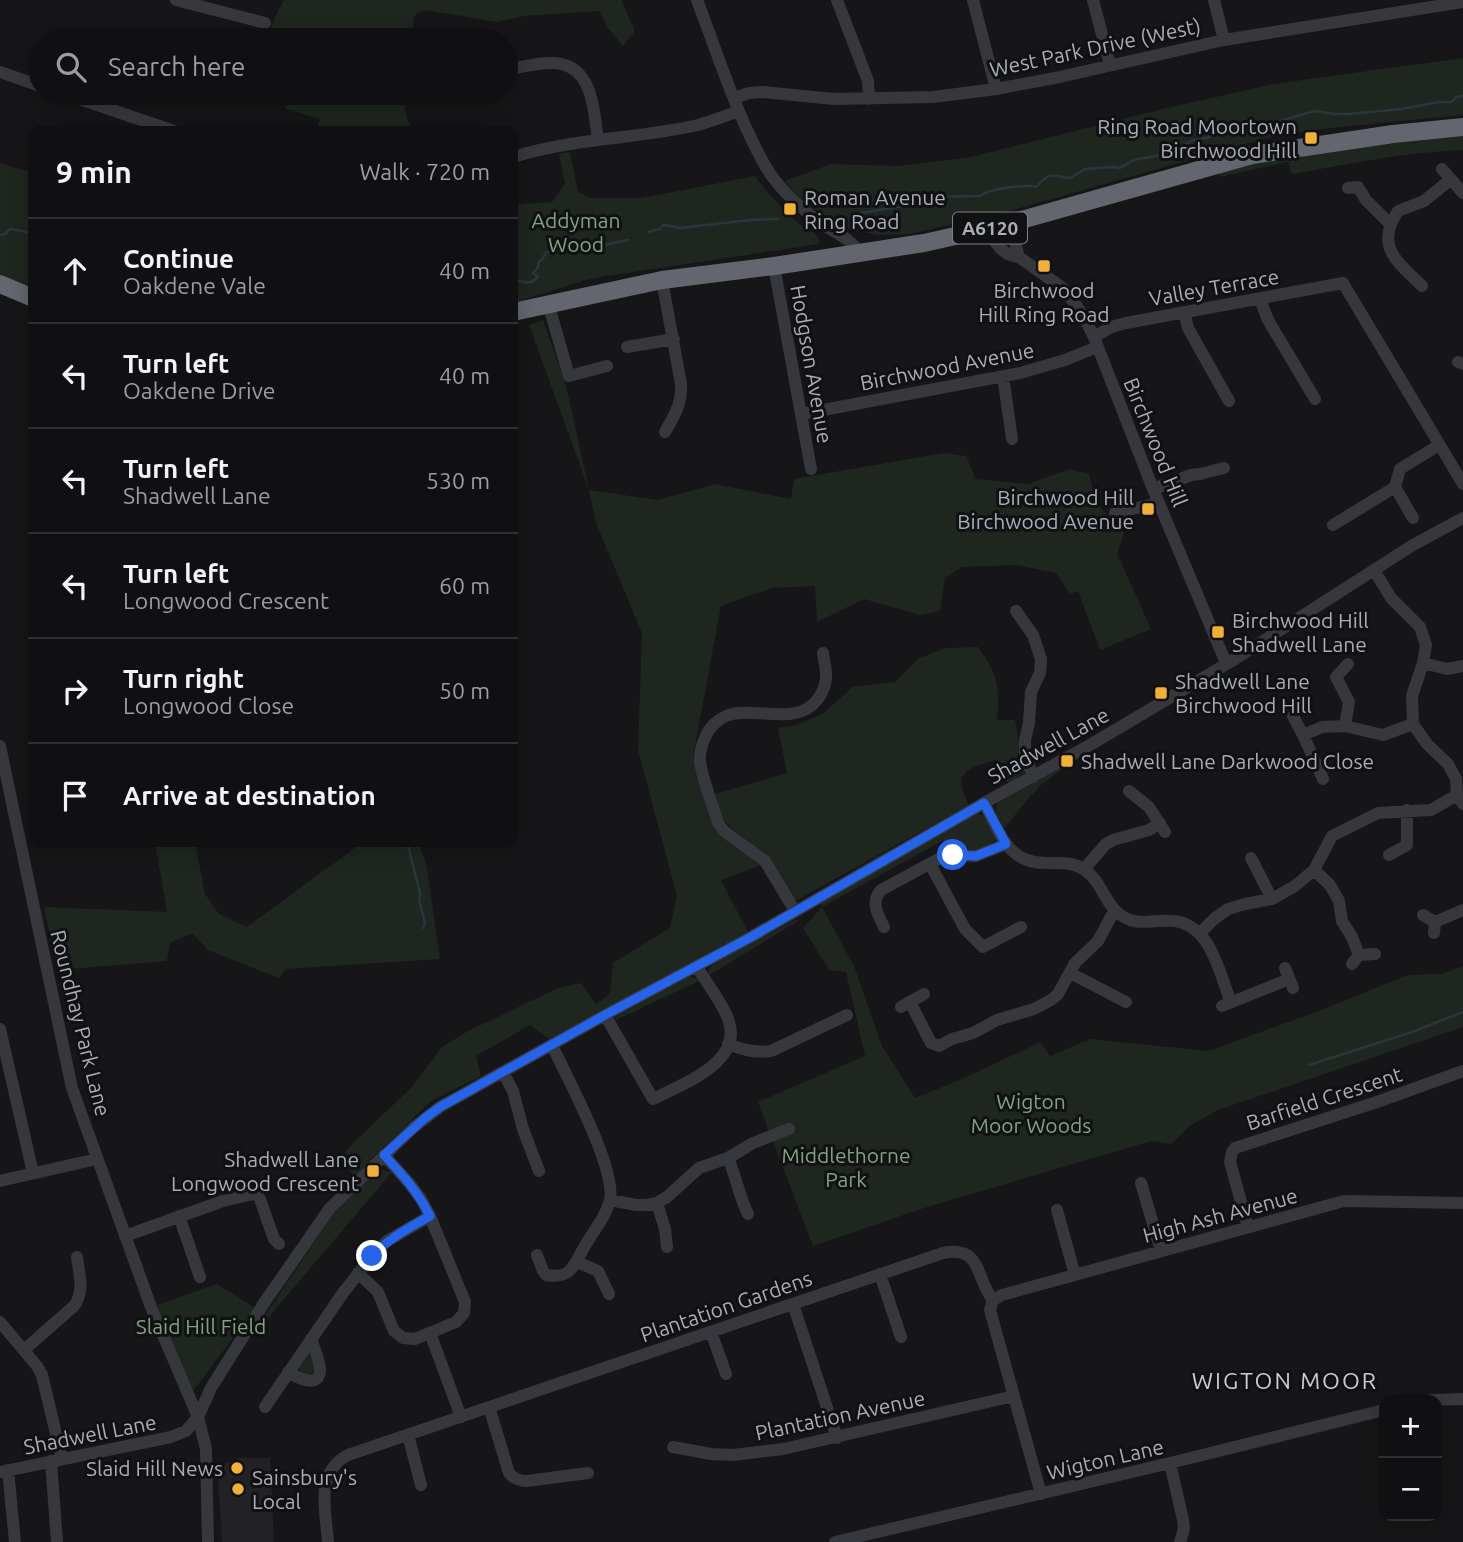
<!DOCTYPE html>
<html lang="en">
<head>
<meta charset="utf-8">
<style>
	body { margin:0; font-family:Ubuntu,sans-serif; background:#1e1e20; color:#f1f3f6 }
	.controls { position:absolute; right:21px; bottom:21px; display:grid; overflow:hidden; border-radius:14px; box-shadow:0 4px 18px #0003 }
	.controls button { width:63px; height:63px; display:grid; place-items:center; padding:0; border:0; border-bottom:2px solid #303032; background:#101012; color:#f1f3f6; font:35px sans-serif }
	.stop { position:absolute; width:21px; height:21px; margin:-16px; border:5px solid #2563eb; border-radius:50%; background:#fff }
	.stop.end { background:#2563eb; border-color:#fff; box-shadow:0 2px 7px #0008 }
	.list { margin:0; padding:0; list-style:none }
	h2 { display:flex; justify-content:space-between; align-items:center; height:91px; margin:0; padding:0 28px; font-size:30px }
	h2 small { font-size:23px; font-weight:400; color:#9c9d9f }
	.list li { display:grid; grid-template-columns:46px 1fr auto; gap:21px; align-items:center; box-sizing:border-box; height:105px; padding:0 28px; border-top:2px solid #303032 }
	.list b { display:block; font-size:26px; white-space:nowrap }
	.list p { margin:0; font-size:23px; white-space:nowrap; color:#9c9d9f }
	.list em { font-size:23px; font-style:normal; color:#9c9d9f }
	.icon { flex:none; width:38px; height:38px; fill:none; stroke:currentColor; stroke-width:2; stroke-linecap:round; stroke-linejoin:round }
	.map { position:relative; flex:none; width:1463px; height:1542px; overflow:hidden }
	.search { position:absolute; background:#101012; box-shadow:0 4px 18px #0003; left:28px; top:28px; width:490px; height:77px; display:flex; align-items:center; gap:18px; box-sizing:border-box; padding:0 24px; border-radius:38px; color:#9c9d9f; font-size:26px }
	.panel { position:absolute; background:#101012; box-shadow:0 4px 18px #0003; left:28px; top:126px; width:490px; height:721px; border-radius:14px }
	.map>svg:first-child { display:block }
	.built { fill:#222225 }
	.green { fill:#1e261f }
	.lines { fill:none; stroke-linecap:round; stroke-linejoin:round }
	.stream { stroke:#2c353c; stroke-width:2.5 }
	.minor { stroke:#37383d; stroke-width:12 }
	.highway { stroke:#63666e; stroke-width:18 }
	.route { stroke:#2563eb; stroke-width:9 }
	.poi-dot { fill:#f2b134; stroke:#111113; stroke-width:2.5 }
	.labels { text-anchor:middle; dominant-baseline:central; stroke-width:6; stroke-linejoin:round; paint-order:stroke }
	.shield { fill:#111113; stroke:#7b7e86; stroke-width:2 }
	.shield-label { font-size:19px; font-weight:bold; fill:#a8adb8 }
	.street-label { font-size:21px; fill:#a8adb8; stroke:#111113 }
	.poi-label { font-size:21px; fill:#a8adb8; stroke:#111113; text-anchor:start }
	.park-label { font-size:21px; fill:#7fa381; stroke:#111113 }
	.neighbourhood-label { font-size:23px; letter-spacing:2px; fill:#c9ccd4; stroke:#111113 }
</style>
</head>
<body>
<div class="map">
<svg width="1463" height="1542" viewBox="0 0 1463 1542">
	<rect width="100%" height="100%" fill="#161618"/>
	<path class="built" d="M237,1458H270L274,1542H222L217,1464L237,1462Z"/>
	<path class="green" d="M284,0H621L635,31L623,46L608,28L599,11L524,16L496,22L426,10L416,14L413,19V40H268L273,21Z
		M1463,58V115L1330,128L1267,138L1020,208L910,234L879,235L853,230L843,226L808,205L793,191L785,181L831,164L897,166L967,158L1163,109L1273,84Z
		M256,93H406C403,108 406,119 414,131H316L320,119L286,109V105Z
		M1463,133V150C1406,152 1349,164 1292,174L1288,162L1219,177V170L1248,162Z
		M570,152L578,192L591,198H642L755,176C768,193 782,209 798,223C806,229 816,232 820,241L817,244L806,246L600,277L582,281L513,303V205L552,202L565,184L559,154Z
		M0,163L33,173V289L0,274Z
		M543,320L566,385L589,490L658,500L715,484L791,499L794,479L944,453L966,456L976,479L1029,484L1069,469L1089,474L1096,503L1124,533L1117,553L1151,629L1100,650L1078,591L1070,594L1056,573L1017,565L962,567L945,578L940,611L920,615L864,599L817,622L815,586L772,588L721,606L693,756L714,829L761,865L721,880L748,932L549,1039L530,1025L476,1056L481,1076L431,1101L354,1176L340,1158L353,1143L412,1087L442,1047L468,1031L558,988L581,983L596,1004L610,994L613,963L670,928L677,896L638,750L642,633L596,523L589,490L529,325Z
		M978,647C998,675 1000,685 997,720H1015L1025,773L1008,783L995,760C966,769 952,772 969,805L795,901L769,857L730,827L723,819L715,794L787,773L778,728L796,725L822,714L853,687L895,682L918,659L945,648Z
		M1074,760L1041,785L1027,800L1004,829L996,813L997,803Z
		M975,814L983,815L997,837C983,858 962,848 942,841L822,907L854,966L882,1046L915,1098L962,1079L1040,1042L1050,1056L1090,1039L1208,1051L1316,1012L1408,975L1442,974L1463,966V1027L1218,1110L1191,1125L1171,1144L1151,1141L924,1208L813,1246L758,1102L865,1056L846,972L829,970L803,928L822,907L820,902Z
		M155,842H195L205,894L219,914L247,927L363,842H418L426,863L440,959L286,969L279,978L208,950L192,933L170,943L167,961L58,970L44,907L167,912Z
		M797,919L798,921L708,976C708,969 710,966 715,963Z
		M689,977L696,978L699,981L616,1020L615,1017Z
		M382,1170L392,1172L245,1345L340,1204L373,1174Z
		M217,1284L255,1308L194,1390L192,1391L157,1305Z
		M309,1353L312,1355C314,1362 318,1370 310,1375L301,1372L299,1368Z"/>
	<g class="lines">
		<path class="stream" d="M855,214L904,206L909,201L926,199L928,197L980,196C988,189 1025,184 1036,187C1052,170 1051,176 1070,178L1085,169L1112,167L1120,168L1134,160L1171,153L1191,141L1210,137L1236,129L1274,123L1314,111L1335,114H1348L1401,109L1439,102H1452L1456,97L1463,96
			M648,232L660,229L663,225L681,228L750,220L778,219
			M0,235L5,234L10,229L33,233
			M513,281C524,279 527,288 538,277L533,273L538,267L539,261L542,260L546,252C558,251 569,243 581,245L585,241L591,243L595,247L628,240
			M407,842L420,893L419,900L425,923L423,928
			M1309,1065L1412,1032L1463,1012"/>
		<path class="minor" d="M176,0L265,23
			M697,0C714,44 728,89 748,132C756,148 763,165 774,179C786,195 801,208 817,220C830,231 851,237 859,253
			M837,0L868,81L869,99
			M973,0L996,89
			M1093,0L1110,65
			M1214,0L1224,40
			M506,69C520,68 536,63 550,63C593,62 593,108 598,139
			M0,72L40,86
			M62,93L174,131
			M734,98L749,93L763,92L834,99L933,97L996,89L1055,78L1224,40L1463,2
			M513,157C573,138 637,139 698,125C712,121 725,116 739,111
			M1442,169L1463,193
			M1348,188L1358,187L1366,200L1391,225
			M1010,224L1019,257
			M989,229C994,242 1003,256 1019,257L1064,289L1083,315L1094,337L1153,489L1226,663
			M774,266L811,469
			M662,280L681,384C682,403 675,415 665,432
			M1422,286C1398,262 1374,247 1398,211L1424,201L1450,180
			M1260,299L1268,320L1315,399
			M548,303L569,376L607,366
			M1184,312L1188,328L1229,401
			M1094,337L1111,327L1126,323L1343,283L1463,484
			M627,347L674,339
			M1458,362L1463,364
			M1003,376L1012,439
			M802,414L1020,373L1065,360L1097,347
			M1153,489L1191,475L1200,474L1224,468
			M1115,513L1159,503
			M1413,518L1395,487L1400,469L1439,445
			M1333,525L1395,487
			M1374,570L1391,598L1420,627L1426,645L1423,663L1412,696L1413,724L1427,744L1448,764L1456,779L1457,795L1463,804
			M1016,611L1033,635L1041,659L1040,673L1031,692L1029,723L1025,740V754L1033,777
			M1423,663L1447,669L1463,666
			M1293,716L1303,735
			M1345,726L1349,702L1336,677L1348,664
			M0,746L72,1088L151,1307L198,1417L206,1449L208,1542
			M1323,779L1303,735L1322,727L1345,726L1383,735L1413,724
			M1129,791L1149,807L1165,832
			M984,803C1000,833 1008,865 1049,863C1062,863 1073,862 1085,870C1105,884 1104,910 1130,920C1145,925 1158,919 1173,921C1211,924 1219,973 1231,1002
			M1389,855L1407,845V810
			M1251,858L1272,899
			M930,864L965,929L983,947L1021,927
			M1084,869L1106,844L1113,840L1149,830L1160,823
			M1314,870L1330,885L1339,901L1342,921L1352,937L1359,955
			M795,911L765,861L724,831L718,823C713,805 702,779 700,761C699,751 704,738 709,730C736,691 791,735 818,699C822,693 825,687 826,679C827,671 824,661 823,653
			M1423,915L1435,922
			M884,927C878,914 870,903 881,890L944,856L956,855L976,856L1006,844
			M1200,933L1214,919L1228,909L1245,904L1272,899L1295,886L1314,870L1332,836L1378,813L1431,810L1457,795
			M1434,933L1435,922L1463,910
			M1352,964L1359,955L1375,954
			M1285,968L1293,988
			M1070,973L1126,1002
			M910,1002L931,1043L939,1046L952,1039L973,1033L997,1020L1034,1009L1051,1000L1058,994L1075,963L1098,941L1114,911
			M1222,1006L1289,979
			M901,1007L924,994
			M605,1015L653,1099C684,1083 749,1061 726,1014C718,997 706,982 697,967
			M0,1029L33,1173
			M728,1044C743,1050 755,1053 771,1051L847,1015
			M503,1072L513,1091L523,1129L539,1171
			M728,1158C736,1176 739,1196 748,1214
			M0,1181L97,1159
			M1141,1183L1161,1251
			M610,1200L636,1205H647L657,1203L667,1197L699,1168L728,1158L753,1143L789,1129
			M657,1203L665,1229L667,1247
			M1057,1210L1075,1275
			M179,1216L200,1277
			M1248,1227L1230,1162L1232,1152L1235,1148L1377,1102L1463,1071
			M125,1236L223,1201L253,1194L258,1196L260,1199L274,1239L279,1244
			M537,1255L543,1271L546,1275C568,1279 573,1269 582,1251C591,1233 605,1220 610,1200C616,1167 567,1078 552,1045
			M577,1262L598,1271L609,1294
			M358,1273L378,1292L394,1331L403,1338L415,1339L456,1322L464,1313L465,1302L430,1216L421,1199L410,1184L384,1155
			M880,1274L901,1337
			M993,1300L1002,1295L1344,1201L1463,1203
			M993,1300L990,1310L1041,1494
			M793,1304L837,1438
			M0,1322L37,1366L42,1375L62,1459
			M711,1332L726,1374
			M430,1333L461,1417
			M24,1350L74,1306C85,1291 79,1274 77,1257
			M288,1372C298,1378 321,1390 320,1368C319,1359 314,1348 311,1339
			M1431,1400L1463,1399
			M265,1407L343,1293L372,1256L387,1241L430,1216
			M489,1407L509,1473C514,1479 519,1481 527,1481L588,1473
			M408,1435L421,1485
			M673,1447L711,1454L733,1455L783,1449L1014,1396
			M51,1461L57,1542
			M1170,1463L1183,1520L1184,1529L1180,1542
			M8,1470L15,1542
			M0,1472L171,1437L186,1431L198,1417L211,1388L264,1303L330,1208L413,1128L440,1107L605,1015L751,937L984,803L1090,745L1235,659L1413,545L1463,518
			M328,1542C326,1511 314,1473 348,1455L943,1253C983,1245 975,1279 993,1300
			M835,1542L1170,1463L1384,1410"/>
		<path class="highway" d="M0,284L33,298
			M513,312L662,280L774,266L924,243L1000,226L1252,155L1393,134L1463,127"/>
	</g>
	<g class="lines">
		<path class="route" d="M372,1256C390,1238 408,1228 430,1216C418,1192 402,1174 384,1155L425,1118L440,1107L605,1015L751,937L984,803L1006,844L976,856L953,855"/>
	</g>
	<g class="poi-dot">
		<rect x="1304" y="131" width="14" height="14" rx="3.5"/>
		<rect x="783" y="202" width="14" height="14" rx="3.5"/>
		<rect x="1037" y="259" width="14" height="14" rx="3.5"/>
		<rect x="1141" y="502" width="14" height="14" rx="3.5"/>
		<rect x="1211" y="625" width="14" height="14" rx="3.5"/>
		<rect x="1154" y="686" width="14" height="14" rx="3.5"/>
		<rect x="1060" y="754" width="14" height="14" rx="3.5"/>
		<rect x="366" y="1164" width="14" height="14" rx="3.5"/>
		<circle cx="237" cy="1468" r="7"/>
		<circle cx="238" cy="1489" r="7"/>
	</g>
	<g class="labels">
		<rect class="shield" x="953" y="212.5" width="74" height="31" rx="5"/>
		<g class="shield-label">
			<text x="990" y="228">A6120</text>
		</g>
		<g class="street-label">
			<text transform="translate(1095 47) rotate(-12)">West Park Drive (West)</text>
			<text transform="translate(1214 287) rotate(-10)">Valley Terrace</text>
			<text transform="translate(812 364) rotate(80)">Hodgson Avenue</text>
			<text transform="translate(947 366) rotate(-11)">Birchwood Avenue</text>
			<text transform="translate(1156 442) rotate(68)">Birchwood Hill</text>
			<text transform="translate(1048 745) rotate(-29)">Shadwell Lane</text>
			<text transform="translate(81 1023) rotate(76)">Roundhay Park Lane</text>
			<text transform="translate(1324 1098) rotate(-18)">Barfield Crescent</text>
			<text transform="translate(1220 1215) rotate(-15)">High Ash Avenue</text>
			<text transform="translate(726 1306) rotate(-19)">Plantation Gardens</text>
			<text transform="translate(840 1415) rotate(-12)">Plantation Avenue</text>
			<text transform="translate(90 1434) rotate(-11)">Shadwell Lane</text>
			<text transform="translate(1105 1459) rotate(-13)">Wigton Lane</text>
		</g>
		<g class="poi-label">
			<text x="1297" y="126" text-anchor="end">Ring Road Moortown<tspan x="1297" dy="24">Birchwood Hill</tspan></text>
			<text x="804" y="197">Roman Avenue<tspan x="804" dy="24">Ring Road</tspan></text>
			<text x="1044" y="290" text-anchor="middle">Birchwood<tspan x="1044" dy="24">Hill Ring Road</tspan></text>
			<text x="1134" y="497" text-anchor="end">Birchwood Hill<tspan x="1134" dy="24">Birchwood Avenue</tspan></text>
			<text x="1232" y="620">Birchwood Hill<tspan x="1232" dy="24">Shadwell Lane</tspan></text>
			<text x="1175" y="681">Shadwell Lane<tspan x="1175" dy="24">Birchwood Hill</tspan></text>
			<text x="1081" y="761">Shadwell Lane Darkwood Close</text>
			<text x="359" y="1159" text-anchor="end">Shadwell Lane<tspan x="359" dy="24">Longwood Crescent</tspan></text>
			<text x="223" y="1468" text-anchor="end">Slaid Hill News</text>
			<text x="252" y="1477">Sainsbury's<tspan x="252" dy="24">Local</tspan></text>
		</g>
		<g class="park-label">
			<text x="576" y="220">Addyman<tspan x="576" dy="24">Wood</tspan></text>
			<text x="1031" y="1101">Wigton<tspan x="1031" dy="24">Moor Woods</tspan></text>
			<text x="846" y="1155">Middlethorne<tspan x="846" dy="24">Park</tspan></text>
			<text x="201" y="1326">Slaid Hill Field</text>
		</g>
		<g class="neighbourhood-label">
			<text x="1285" y="1380">WIGTON MOOR</text>
		</g>
	</g>
</svg>
<div class="controls">
<button>+</button>
<button>−</button>
</div>
<div class="stop" style="left:953px;top:855px"></div>
<div class="stop end" style="left:372px;top:1256px"></div>
<div class="search"><svg class="icon" aria-label="search" viewBox="0 0 24 24"><circle cx="10" cy="10" r="6"/><path d="M15 15l6 6"/></svg>Search here</div>
<section class="panel">
<h2>9 min<small>Walk · 720 m</small></h2>
<ul class="list">
<li><svg class="icon" aria-label="ahead" viewBox="0 0 24 24"><path d="M12 20V5M6 11l6-6 6 6"/></svg><div><b>Continue</b><p>Oakdene Vale</p></div><em>40 m</em></li>
<li><svg class="icon" aria-label="left" viewBox="0 0 24 24"><path d="M17 20v-9H6M10 6l-5 5 5 5"/></svg><div><b>Turn left</b><p>Oakdene Drive</p></div><em>40 m</em></li>
<li><svg class="icon" aria-label="left" viewBox="0 0 24 24"><path d="M17 20v-9H6M10 6l-5 5 5 5"/></svg><div><b>Turn left</b><p>Shadwell Lane</p></div><em>530 m</em></li>
<li><svg class="icon" aria-label="left" viewBox="0 0 24 24"><path d="M17 20v-9H6M10 6l-5 5 5 5"/></svg><div><b>Turn left</b><p>Longwood Crescent</p></div><em>60 m</em></li>
<li><svg class="icon" aria-label="right" viewBox="0 0 24 24"><path d="M7 20v-9h11M14 6l5 5-5 5"/></svg><div><b>Turn right</b><p>Longwood Close</p></div><em>50 m</em></li>
<li><svg class="icon" aria-label="arrive" viewBox="0 0 24 24"><path d="M6 21V4h12l-3 4 3 4H6"/></svg><div><b>Arrive at destination</b></div></li>
</ul>
</section>
</div>
</body>
</html>
